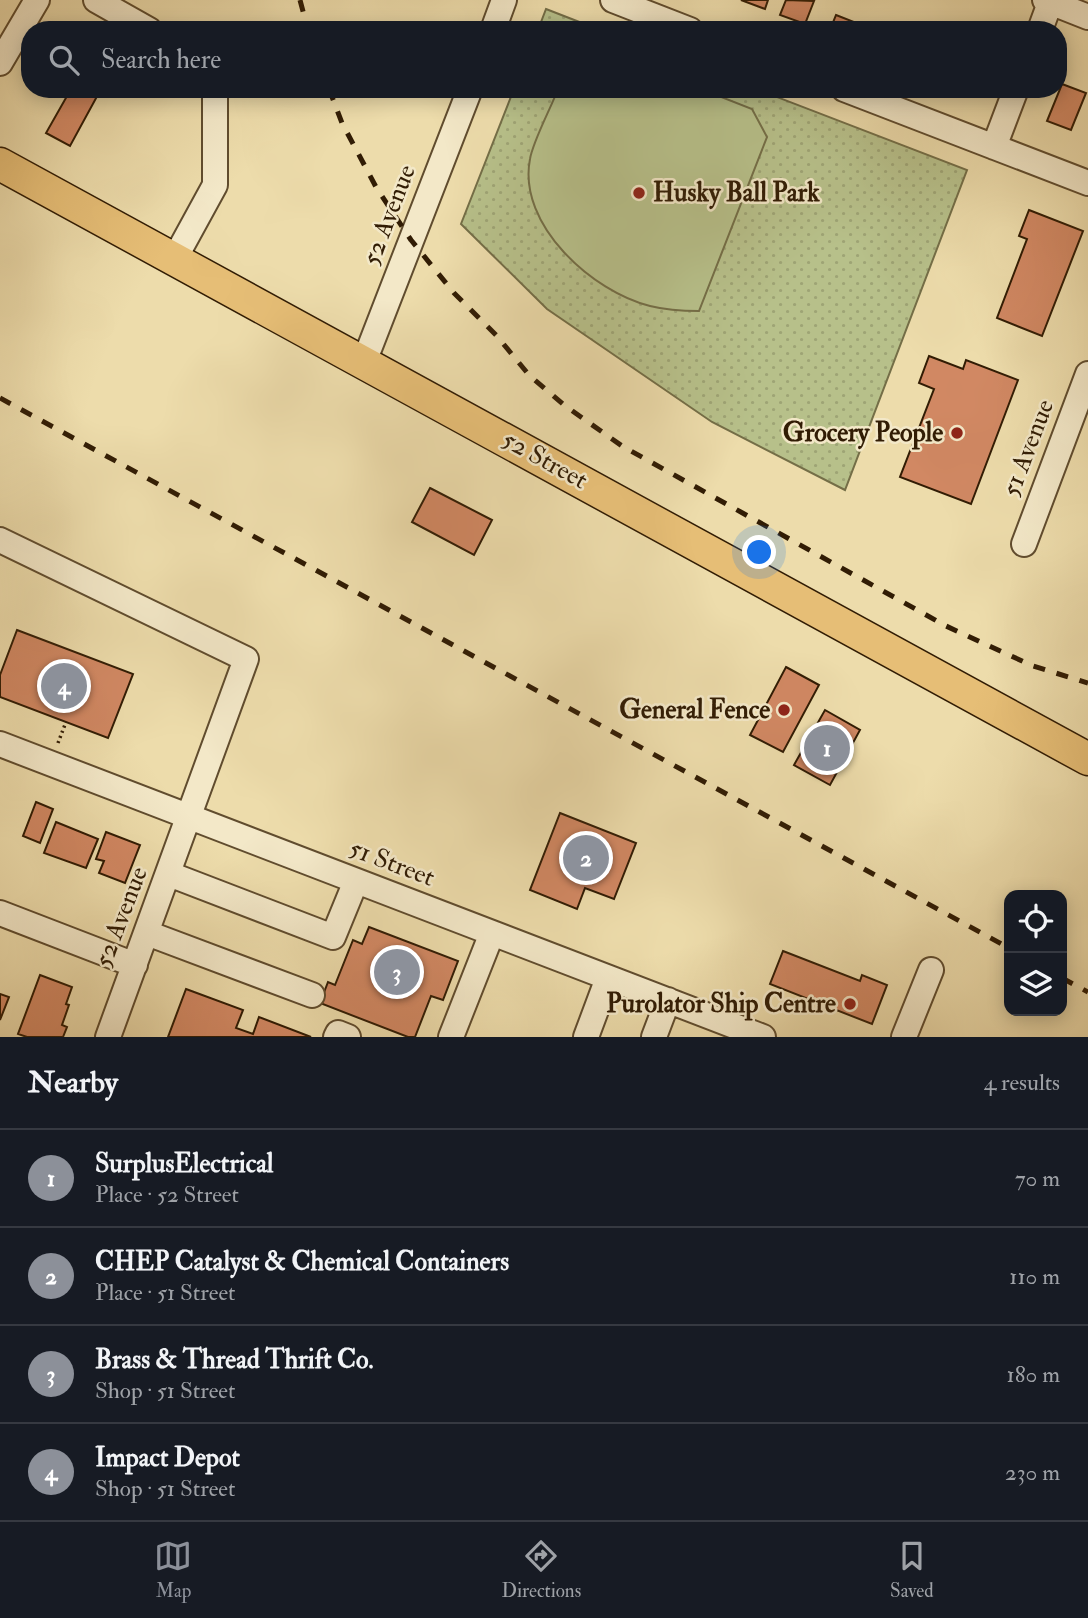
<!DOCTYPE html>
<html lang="en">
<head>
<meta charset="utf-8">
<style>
	body { margin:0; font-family:"IM FELL Double Pica",serif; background:#242831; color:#f1f3f6 }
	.controls { position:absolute; right:21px; bottom:21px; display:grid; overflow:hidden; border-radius:14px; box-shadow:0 4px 18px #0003 }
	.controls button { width:63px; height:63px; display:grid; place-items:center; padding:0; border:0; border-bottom:2px solid #363941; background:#171b24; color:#f1f3f6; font:35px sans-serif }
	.you { position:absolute; left:760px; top:553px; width:24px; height:24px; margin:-18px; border:5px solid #fff; border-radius:50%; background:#1a73e8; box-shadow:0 0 0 10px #1a73e833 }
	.badge { display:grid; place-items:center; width:46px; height:46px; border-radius:50%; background:#8c9099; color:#fff; font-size:23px; font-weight:700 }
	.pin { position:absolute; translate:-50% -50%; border:4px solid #fff; box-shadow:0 2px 7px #0006 }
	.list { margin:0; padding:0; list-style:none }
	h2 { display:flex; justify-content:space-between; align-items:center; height:91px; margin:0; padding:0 28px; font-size:30px }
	h2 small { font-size:23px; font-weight:400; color:#9ea1a6 }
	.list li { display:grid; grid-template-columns:46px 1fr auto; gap:21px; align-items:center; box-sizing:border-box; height:98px; padding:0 28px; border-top:2px solid #363941 }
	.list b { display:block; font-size:26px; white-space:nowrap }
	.list p { margin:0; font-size:23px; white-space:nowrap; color:#9ea1a6 }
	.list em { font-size:23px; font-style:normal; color:#9ea1a6 }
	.icon { flex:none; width:38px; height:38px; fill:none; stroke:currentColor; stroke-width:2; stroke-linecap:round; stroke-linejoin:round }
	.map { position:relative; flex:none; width:1088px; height:1037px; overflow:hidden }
	.search { position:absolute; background:#171b24; box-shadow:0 4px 18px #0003; left:21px; right:21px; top:21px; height:77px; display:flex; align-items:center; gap:18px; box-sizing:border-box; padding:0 24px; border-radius:28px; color:#9ea1a6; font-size:26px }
	.sheet { height:483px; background:#171b24 }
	nav { display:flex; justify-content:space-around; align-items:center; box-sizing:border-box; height:98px; border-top:2px solid #363941; background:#171b24; font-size:19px; color:#9ea1a6 }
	nav a { display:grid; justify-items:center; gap:4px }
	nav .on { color:#8c9099 }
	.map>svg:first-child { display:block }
	.park { fill:url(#park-dots); stroke:#746e47; stroke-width:2 }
	.pitch { fill:#b7c08a; stroke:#746e47; stroke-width:2 }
	.building { fill:#d18863; stroke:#311c04; stroke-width:2 }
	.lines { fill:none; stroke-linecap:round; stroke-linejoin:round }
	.minor-casing { stroke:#604c2e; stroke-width:28 }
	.major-casing { stroke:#311c04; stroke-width:35 }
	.path { stroke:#311c04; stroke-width:3.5; stroke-dasharray:2 3.5; stroke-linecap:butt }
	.minor { stroke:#f3e8c8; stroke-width:24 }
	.major { stroke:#e6be76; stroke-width:32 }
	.rail { stroke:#311c04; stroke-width:5; stroke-dasharray:12 12; stroke-linecap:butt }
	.poi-dot { fill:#8f2418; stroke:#f3e8c8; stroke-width:2.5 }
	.labels { text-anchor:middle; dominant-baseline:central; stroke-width:5; stroke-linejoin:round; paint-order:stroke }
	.poi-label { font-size:26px; font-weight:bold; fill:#311c04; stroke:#f3e8c8; text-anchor:end }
	.street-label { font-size:26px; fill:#311c04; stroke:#f3e8c8 }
</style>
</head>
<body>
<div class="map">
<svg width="1088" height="1037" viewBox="0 0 1088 1037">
	<defs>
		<pattern id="park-dots" width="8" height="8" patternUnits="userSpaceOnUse" patternTransform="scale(1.75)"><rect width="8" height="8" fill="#b7c08a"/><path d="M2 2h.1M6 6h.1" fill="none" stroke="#9ea475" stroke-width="1.8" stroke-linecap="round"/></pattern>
	</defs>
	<rect width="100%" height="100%" fill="#eddcab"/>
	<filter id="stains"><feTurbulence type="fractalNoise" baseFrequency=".00286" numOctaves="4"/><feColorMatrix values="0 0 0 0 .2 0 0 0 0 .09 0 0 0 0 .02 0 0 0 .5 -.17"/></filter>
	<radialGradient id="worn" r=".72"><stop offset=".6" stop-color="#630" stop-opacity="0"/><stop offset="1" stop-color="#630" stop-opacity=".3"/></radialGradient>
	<path class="park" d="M546,9L600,30H538Z
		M514,89H756L967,170L845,490L712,422L547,309L461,224Z"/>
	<path class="pitch" d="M558,89H701L752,109L767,137L699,311C682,311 666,310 650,306C593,292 517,225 530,159C533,141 551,108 558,89Z"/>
	<path class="building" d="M741,0H768L765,9Z
		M786,0L814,1L805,24L780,15Z
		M836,15L854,22L851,30H830Z
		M1062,84L1086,93L1071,130L1047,121Z
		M71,89H101L70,146L46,133Z
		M1029,210L1083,231L1042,336L997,318L1027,239L1019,236Z
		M929,356L963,369L966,360L1018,380L971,504L900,477L934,389L919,383Z
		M430,488L492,520L474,555L412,522Z
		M17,630L133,674L108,738L0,697V675Z
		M786,667L819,685L783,752L750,735Z
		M825,710L860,730L830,785L794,765Z
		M36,802L53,809L40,843L23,836Z
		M560,813L636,843L614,899L585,888L577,909L530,890Z
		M56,822L98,839L86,868L44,853Z
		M106,832L140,845L125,883L99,873L104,861L96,859Z
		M369,927L458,961L443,1000L431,996L415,1037H408L320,1003L328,982L335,985L353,940L362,944Z
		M783,951L860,981L862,975L887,985L872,1024L770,984Z
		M40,975L72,987L66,1004L69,1005L62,1025L67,1027L63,1037H27L18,1034Z
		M186,989L243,1010L236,1028L253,1034L259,1017L311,1037H168Z
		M0,994L9,997L0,1020Z"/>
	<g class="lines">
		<defs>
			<path id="minor" d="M96,0L149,30
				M613,0L690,30
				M1045,0L1088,17
				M493,30L504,0
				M1040,30L1051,0
				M0,63L37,0
				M844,89L1088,183
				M994,147L1016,89
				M174,260L215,185V89
				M364,362L470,89
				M0,540L246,659L108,1037
				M1024,544L1088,374
				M0,744L763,1037
				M169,874L333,937L356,881
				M0,913L135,965
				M147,933L312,995
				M336,1037L338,1033L348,1037
				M451,1037L492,933
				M586,1037L608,978
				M654,1037L668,1000
				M904,1037L931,970"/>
			<path id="major" d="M0,164L1088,759"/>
		</defs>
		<use href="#minor" class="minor-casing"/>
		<use href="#major" class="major-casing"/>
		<path class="path" d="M58,743L66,722"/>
		<use href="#minor" class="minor"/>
		<use href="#major" class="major"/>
		<path class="rail" d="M300,0L308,30
			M329,89L342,123L376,187L411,240L454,293L496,335L529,375L564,405L622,446L946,626L1033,666L1088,683
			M0,398L1009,948
			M1062,978L1088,992"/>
	</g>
	<g class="poi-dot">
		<circle cx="639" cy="193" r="7"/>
		<circle cx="957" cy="433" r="7"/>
		<circle cx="784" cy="710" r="7"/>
		<circle cx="850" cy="1004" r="7"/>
	</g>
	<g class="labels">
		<g class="poi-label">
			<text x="653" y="193" text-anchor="start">Husky Ball Park</text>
			<text x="943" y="433">Grocery People</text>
			<text x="770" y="710">General Fence</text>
			<text x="836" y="1004">Purolator Ship Centre</text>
		</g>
		<g class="street-label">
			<text transform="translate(389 215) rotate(-69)">52 Avenue</text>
			<text transform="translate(1028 448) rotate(-69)">51 Avenue</text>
			<text transform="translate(545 460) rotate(29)">52 Street</text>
			<text transform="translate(392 863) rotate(21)">51 Street</text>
			<text transform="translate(121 917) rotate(-69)">52 Avenue</text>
		</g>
	</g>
	<rect width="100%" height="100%" filter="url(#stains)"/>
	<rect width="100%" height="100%" fill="url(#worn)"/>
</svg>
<div class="controls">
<button><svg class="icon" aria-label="locate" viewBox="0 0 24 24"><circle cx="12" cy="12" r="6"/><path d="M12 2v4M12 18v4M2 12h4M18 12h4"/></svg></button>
<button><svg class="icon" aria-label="layers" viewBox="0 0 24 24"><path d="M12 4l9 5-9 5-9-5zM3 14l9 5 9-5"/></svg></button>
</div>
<div class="you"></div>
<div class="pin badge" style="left:827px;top:748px">1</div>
<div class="pin badge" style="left:586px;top:858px">2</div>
<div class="pin badge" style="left:397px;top:972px">3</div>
<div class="pin badge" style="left:64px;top:686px">4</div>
<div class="search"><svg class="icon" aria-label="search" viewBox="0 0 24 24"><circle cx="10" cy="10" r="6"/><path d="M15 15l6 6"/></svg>Search here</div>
</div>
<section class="sheet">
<h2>Nearby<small>4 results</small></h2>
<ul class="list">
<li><span class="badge">1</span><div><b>SurplusElectrical</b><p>Place · 52 Street</p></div><em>70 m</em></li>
<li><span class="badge">2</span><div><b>CHEP Catalyst &amp; Chemical Containers</b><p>Place · 51 Street</p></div><em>110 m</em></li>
<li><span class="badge">3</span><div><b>Brass &amp; Thread Thrift Co.</b><p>Shop · 51 Street</p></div><em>180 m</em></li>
<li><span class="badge">4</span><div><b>Impact Depot</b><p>Shop · 51 Street</p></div><em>230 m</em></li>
</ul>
</section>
<nav>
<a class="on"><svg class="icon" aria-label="map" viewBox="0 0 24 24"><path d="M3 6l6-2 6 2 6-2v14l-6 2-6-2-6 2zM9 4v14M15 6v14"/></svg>Map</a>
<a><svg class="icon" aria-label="directions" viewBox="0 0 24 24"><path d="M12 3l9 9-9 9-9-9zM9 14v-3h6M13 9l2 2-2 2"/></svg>Directions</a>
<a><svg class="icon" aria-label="saved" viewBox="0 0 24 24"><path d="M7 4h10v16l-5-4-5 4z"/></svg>Saved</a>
</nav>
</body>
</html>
